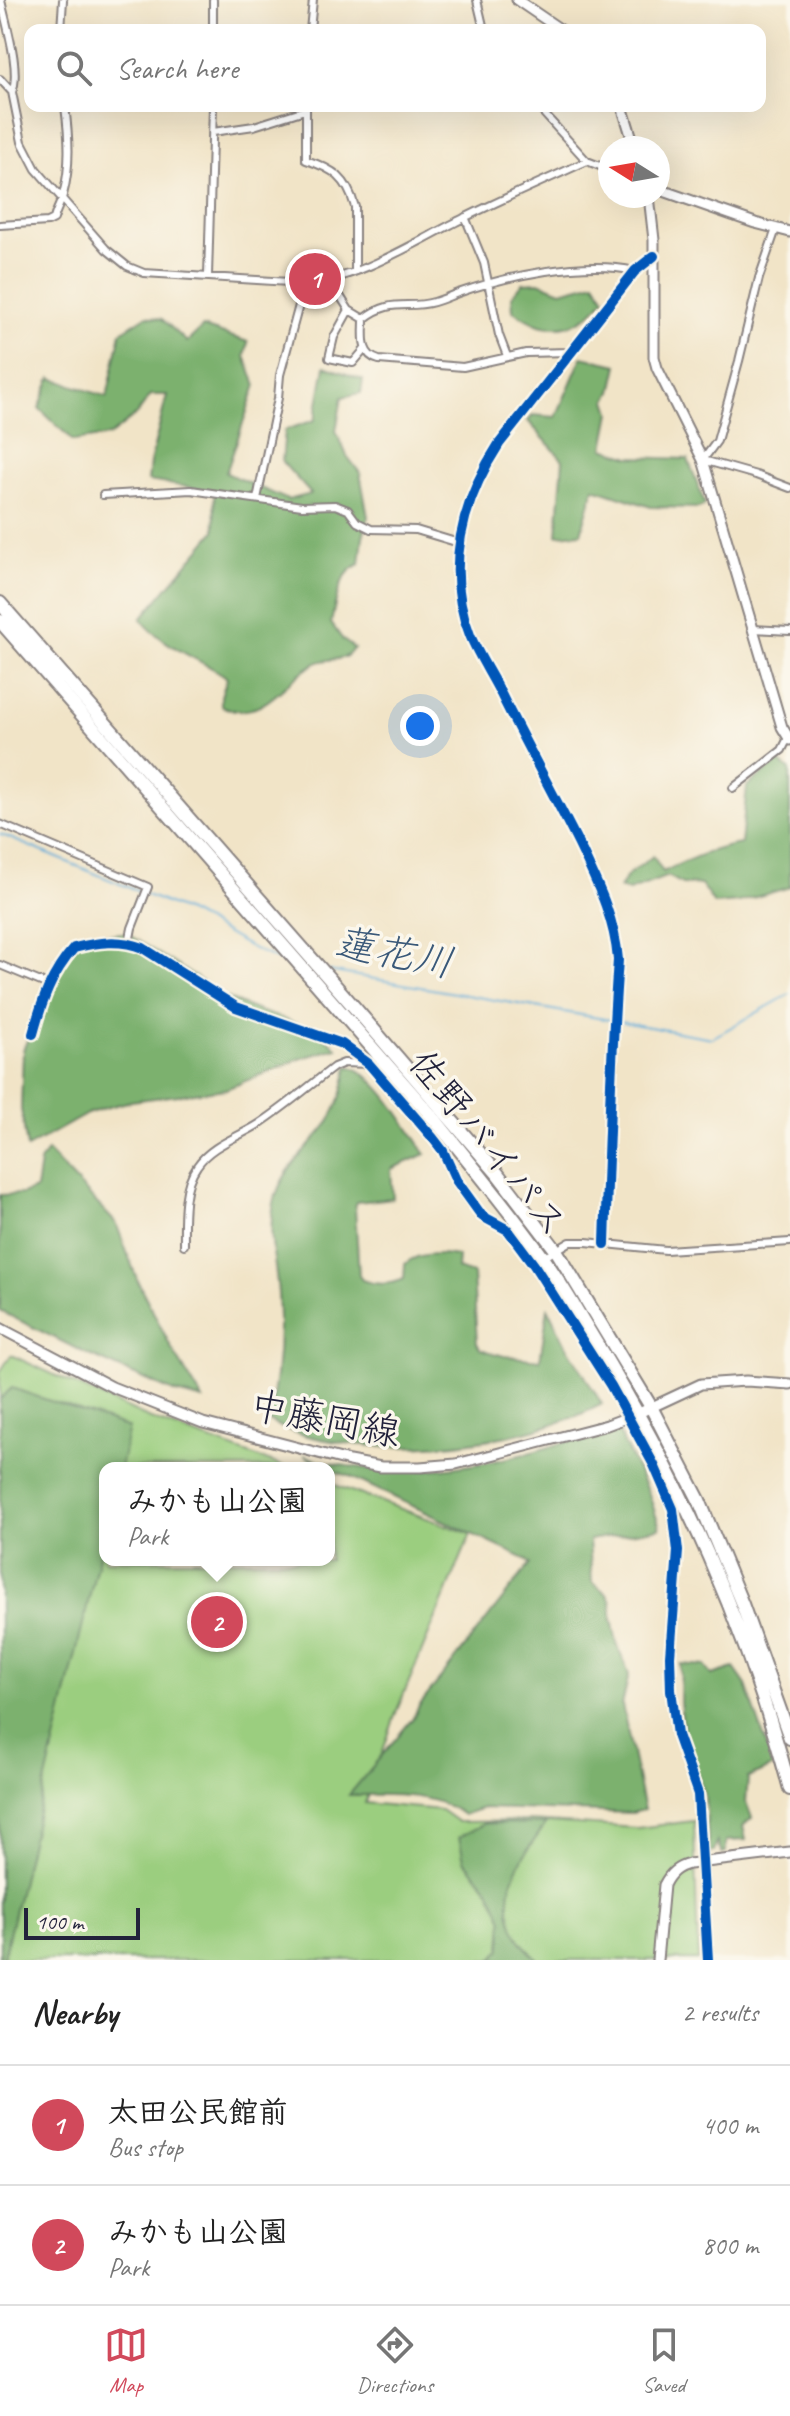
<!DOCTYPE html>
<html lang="en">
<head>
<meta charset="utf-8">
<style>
	body { margin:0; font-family:Caveat,"Klee One",sans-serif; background:#f6f6f6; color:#222 }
	.compass { position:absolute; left:598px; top:136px; width:72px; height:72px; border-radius:50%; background:#fff; box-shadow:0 8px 32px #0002; rotate:281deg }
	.scale { position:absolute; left:24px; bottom:20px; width:116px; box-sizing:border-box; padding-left:8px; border:4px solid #22223b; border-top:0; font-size:22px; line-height:28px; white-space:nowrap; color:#22223b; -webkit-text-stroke:6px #fbf7ec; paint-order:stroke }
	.you { position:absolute; left:420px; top:726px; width:28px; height:28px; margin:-20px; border:6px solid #fff; border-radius:50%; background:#1a73e8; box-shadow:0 0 0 12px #1a73e833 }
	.badge { display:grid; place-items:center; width:52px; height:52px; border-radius:50%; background:#d1495b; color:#fff; font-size:26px; font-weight:700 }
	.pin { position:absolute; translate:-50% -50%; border:4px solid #fff; box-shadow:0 2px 8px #0006 }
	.popup { position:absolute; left:99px; top:1462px; width:236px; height:104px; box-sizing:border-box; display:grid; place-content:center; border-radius:16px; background:#fff; filter:drop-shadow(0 2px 6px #0005); font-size:26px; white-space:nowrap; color:#767676 }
	.popup b { font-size:30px; color:#222 }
	.popup::after { content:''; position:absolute; left:50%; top:100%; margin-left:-16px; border:16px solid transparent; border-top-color:#fff }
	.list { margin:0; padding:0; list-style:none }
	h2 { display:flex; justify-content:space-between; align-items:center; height:104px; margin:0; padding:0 32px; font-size:34px }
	h2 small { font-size:26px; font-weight:400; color:#767676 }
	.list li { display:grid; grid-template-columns:52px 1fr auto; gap:24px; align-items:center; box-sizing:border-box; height:120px; padding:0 32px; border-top:2px solid #e0e0e0 }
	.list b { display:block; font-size:30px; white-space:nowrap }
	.list p { margin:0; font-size:26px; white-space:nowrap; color:#767676 }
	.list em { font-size:26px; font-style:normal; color:#767676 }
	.icon { flex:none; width:44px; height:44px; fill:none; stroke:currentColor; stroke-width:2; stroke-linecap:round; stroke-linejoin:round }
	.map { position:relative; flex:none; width:790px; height:1960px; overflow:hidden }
	.search { position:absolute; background:#fff; box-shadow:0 8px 32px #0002; left:24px; right:24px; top:24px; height:88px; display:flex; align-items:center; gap:20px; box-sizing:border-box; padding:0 28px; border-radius:16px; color:#767676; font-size:30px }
	.sheet { height:344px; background:#fff }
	nav { display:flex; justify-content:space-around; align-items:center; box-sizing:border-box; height:112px; border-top:2px solid #e0e0e0; background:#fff; font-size:22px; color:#767676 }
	nav a { display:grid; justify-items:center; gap:4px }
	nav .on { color:#d1495b }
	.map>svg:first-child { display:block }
	.green { fill:#9bce7f; stroke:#5e785d; stroke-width:2 }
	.forest { fill:#7cb16e; stroke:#4f6a54; stroke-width:2 }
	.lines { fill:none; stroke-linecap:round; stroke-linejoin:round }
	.stream { stroke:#5fabd7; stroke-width:2 }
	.street-tunnel { stroke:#c8bdab; stroke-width:6; stroke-dasharray:6 3; stroke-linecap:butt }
	.street-casing { stroke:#8a8381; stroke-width:10 }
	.secondary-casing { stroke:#8a8381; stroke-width:13 }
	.highway-casing { stroke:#8a8381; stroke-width:16 }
	.street { stroke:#fff; stroke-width:6 }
	.secondary { stroke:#fff; stroke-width:9 }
	.highway { stroke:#fff; stroke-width:12 }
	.cycleway-casing { stroke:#fbf7ec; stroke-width:15 }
	.cycleway { stroke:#0057b8; stroke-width:10 }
	.labels { text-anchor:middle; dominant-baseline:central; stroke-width:7; stroke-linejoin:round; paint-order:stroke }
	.street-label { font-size:38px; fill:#22223b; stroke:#fbf7ec }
	.water-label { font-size:40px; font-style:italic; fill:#3a5979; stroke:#fbf7ec }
</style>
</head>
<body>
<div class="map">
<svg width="790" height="1960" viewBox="0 0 790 1960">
	<rect width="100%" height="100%" fill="#fbf7ec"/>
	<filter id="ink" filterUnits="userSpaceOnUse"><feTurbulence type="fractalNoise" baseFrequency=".0125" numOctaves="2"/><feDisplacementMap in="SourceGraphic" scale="16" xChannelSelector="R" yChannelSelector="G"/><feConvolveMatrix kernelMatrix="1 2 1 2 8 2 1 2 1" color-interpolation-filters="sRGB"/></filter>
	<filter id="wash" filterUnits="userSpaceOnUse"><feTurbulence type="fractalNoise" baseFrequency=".006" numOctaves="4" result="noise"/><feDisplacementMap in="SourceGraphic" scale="32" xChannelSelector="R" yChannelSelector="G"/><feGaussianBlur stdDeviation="1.8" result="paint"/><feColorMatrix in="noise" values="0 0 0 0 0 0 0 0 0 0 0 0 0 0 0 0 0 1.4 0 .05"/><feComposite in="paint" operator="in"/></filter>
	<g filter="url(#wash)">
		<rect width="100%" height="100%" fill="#f1e4c7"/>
		<path class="green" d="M11,1355L148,1418L288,1468H105V1560H329V1483L471,1534L397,1710L365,1803L441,1810L458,1822L532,1821L637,1828L694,1821L698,1960H0V1372Z"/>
		<path class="forest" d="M539,282L561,291L595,282L605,298C589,319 570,331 543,326C533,324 522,316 513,311L512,296L523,283Z
			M146,316L162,319L187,342L203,327L248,342L245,356L256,385L226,473L288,500L311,494L282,462L285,430L315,420L325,366L363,380L361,393L342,397L336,431L347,456L360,473L368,517L363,537L360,564C338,573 336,602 331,623L343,640L354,648C351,651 348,655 345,657C336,661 325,658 314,664C282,681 265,724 221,706V696L227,679L225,676C197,658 162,646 141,619L215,531L214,491L148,481L150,463L167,395H151L136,415L109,436L73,441L39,408L51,378L107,397L121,332Z
			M582,357L618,365L612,392L607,400L611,412L604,448L630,457L688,459L705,504L699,508L651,507L594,488L581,533L557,535L563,460L528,421L533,415L556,417Z
			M779,762L790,770V887L739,902L714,904L701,885L682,884L668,876L629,891L619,888L628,875L653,856L663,872C685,861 718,847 741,844L747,786Z
			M126,933L230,999C264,1017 309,1020 337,1048L302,1058L226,1089L131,1101L105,1108L87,1114L27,1148L21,1109L23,1050L61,961L71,947L86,936Z
			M348,1066C376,1071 409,1130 426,1154L391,1169L393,1198L357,1202L355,1207L359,1275L362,1280C375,1285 391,1285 404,1279L405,1264C418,1252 441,1253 458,1256L457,1269L473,1274L477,1343L480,1349L504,1356L540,1360L548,1308L565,1343L602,1404C520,1448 353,1465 268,1421C278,1378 281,1338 278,1294C276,1263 267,1234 274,1203C281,1169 309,1149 328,1123C340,1105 344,1086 348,1066Z
			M47,1151L116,1223L139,1284L172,1349L203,1400L176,1393L87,1354L0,1311V1195L22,1194L36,1189L40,1162Z
			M12,1388L129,1428L120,1468H105V1531L3,1960H0V1399Z
			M615,1425L649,1494L660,1528L589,1540L592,1582L606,1593L611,1601L612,1619L618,1648L629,1674L622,1705L644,1810L632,1813L483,1808L463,1815C432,1791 386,1795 349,1795L413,1718L419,1706L530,1564L525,1559L349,1476L324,1468L304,1455C310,1457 315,1460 321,1461C335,1465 350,1466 364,1468C451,1478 534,1455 615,1425Z
			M681,1664L705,1666L712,1675L734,1668L746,1685L774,1766L748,1778L746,1802L752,1818L743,1826L746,1840L726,1841V1852L722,1853L717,1842L714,1851L709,1854L705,1797L684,1734L680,1702Z
			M486,1823L546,1824C521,1859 494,1891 518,1937C522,1945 532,1953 538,1960H491L501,1950L503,1920L490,1891L464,1860L459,1837Z"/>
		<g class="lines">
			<path class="stream" d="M0,834L190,913C223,930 254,954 291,963
				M329,971L610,1020
				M616,1021L712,1038L790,994"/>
		</g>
	</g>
	<g filter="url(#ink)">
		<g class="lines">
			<path class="street-tunnel" d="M611,1386L638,1437"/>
			<defs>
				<path id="street" d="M1,0C6,24 21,71 12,92
					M477,0L484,30
					M61,30L63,0
					M213,30V0
					M310,30L313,0
					M0,79L12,92L22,142L36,169L106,249L127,266L144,273L305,283C356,281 417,241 464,218C504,198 546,180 587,161L610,170
					M306,106V160C334,169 347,178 355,207V270
					M537,106L587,161
					M213,132L254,126L305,110
					M465,217L484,263L499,335L507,356
					M0,225L48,222L54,219C56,210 61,203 63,195C71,165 69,137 65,106
					M776,229L759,278L739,361L717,441L703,460L756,475L790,488
					M208,276L213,106
					M330,280L349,310L334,337L329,358L353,363L365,349
					M349,310L364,319C392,297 406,310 434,302C442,300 450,296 458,293C507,276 584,259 635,271
					M364,319C364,336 360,355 379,360L463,367L526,353L570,352
					M103,495L191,490L302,506L335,505L348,510L357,522L371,529L416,530L459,543
					M257,499L278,398L280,375L305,283
					M752,629L790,631
					M733,788L782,750L788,738
					M0,824L148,887L132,928L129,943
					M0,965L48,985
					M33,1034C40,1008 50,965 74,949C80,945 92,944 99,943C115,941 128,942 143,948L236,1007L342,1044L369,1064L433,1138L443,1151L456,1180L482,1216L508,1230L534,1265L611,1386
					M605,1244C608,1149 611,1055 618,960C615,920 599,887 582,851C556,798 527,747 501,694C491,674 478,655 470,635C444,569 462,501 499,444L635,271L654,256
					M184,1245C184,1221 182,1187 197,1166C211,1145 239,1137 259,1124C285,1107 309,1086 334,1067L344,1063L369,1064
					M543,1258L570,1242H586L666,1250L790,1242
					M638,1437L654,1465L673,1509L676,1526L678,1551L670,1656L671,1690L677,1735L698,1794L708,1960"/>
				<path id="secondary" d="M517,0L561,30
					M622,106L635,148
					M658,189L755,223L790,232
					M649,196L654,240V357L657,368L703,460L782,727L790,740
					M0,1328L112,1387L203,1423L349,1461L381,1467H420L456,1464L484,1457L607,1425L639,1413L701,1384L746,1381L790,1384
					M657,1960L664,1885C670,1873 677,1867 689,1864L790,1852"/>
				<path id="highway" d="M0,603L354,1007L497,1173L556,1250L651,1407L699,1500L742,1604L790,1738
					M0,621L437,1122C473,1166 509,1210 542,1256C561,1283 577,1311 594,1339C683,1484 746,1625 790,1789"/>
			</defs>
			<use href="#street" class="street-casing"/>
			<use href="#secondary" class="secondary-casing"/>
			<use href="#highway" class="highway-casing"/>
			<use href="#street" class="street"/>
			<use href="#secondary" class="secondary"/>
			<use href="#highway" class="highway"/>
			<defs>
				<path id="cycleway" d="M33,1034C42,1001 51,974 74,948C98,942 120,939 143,948L236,1007L342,1044L369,1064L433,1138L443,1151L456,1180L482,1216L508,1230L534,1265L611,1386L654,1465L673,1509L678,1551L670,1656L671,1690L677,1735L698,1794L708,1960
					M605,1244C608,1149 611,1055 618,960C615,920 599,887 582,851C556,798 527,747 501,694C491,674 478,655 470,635C444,569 462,501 499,444L635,271L654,256"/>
			</defs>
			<use href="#cycleway" class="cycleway-casing"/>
			<use href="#cycleway" class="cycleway"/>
		</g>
	</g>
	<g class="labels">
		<g class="street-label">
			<text transform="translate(488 1143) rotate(51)">佐野バイパス</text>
			<text transform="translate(325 1419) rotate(11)">中藤岡線</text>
		</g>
		<g class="water-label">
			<text transform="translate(394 953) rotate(11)">蓮花川</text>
		</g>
	</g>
</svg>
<svg class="compass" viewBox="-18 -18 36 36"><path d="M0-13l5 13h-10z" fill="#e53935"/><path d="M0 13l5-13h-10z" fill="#767676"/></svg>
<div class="scale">100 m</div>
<div class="you"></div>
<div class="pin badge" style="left:315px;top:279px">1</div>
<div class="pin badge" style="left:217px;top:1622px">2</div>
<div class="popup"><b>みかも山公園</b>Park</div>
<div class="search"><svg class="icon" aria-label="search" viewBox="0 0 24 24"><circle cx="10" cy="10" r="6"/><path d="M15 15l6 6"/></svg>Search here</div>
</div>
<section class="sheet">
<h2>Nearby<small>2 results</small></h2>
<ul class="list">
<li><span class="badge">1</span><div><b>太田公民館前</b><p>Bus stop</p></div><em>400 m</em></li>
<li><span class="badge">2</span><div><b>みかも山公園</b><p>Park</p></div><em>800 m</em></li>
</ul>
</section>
<nav>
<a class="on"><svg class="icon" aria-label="map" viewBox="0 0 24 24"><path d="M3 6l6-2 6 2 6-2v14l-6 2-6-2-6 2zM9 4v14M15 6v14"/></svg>Map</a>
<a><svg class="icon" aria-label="directions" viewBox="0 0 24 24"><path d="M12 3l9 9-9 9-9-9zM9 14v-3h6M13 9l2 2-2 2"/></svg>Directions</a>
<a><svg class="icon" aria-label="saved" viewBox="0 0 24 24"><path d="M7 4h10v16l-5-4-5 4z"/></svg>Saved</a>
</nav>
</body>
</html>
